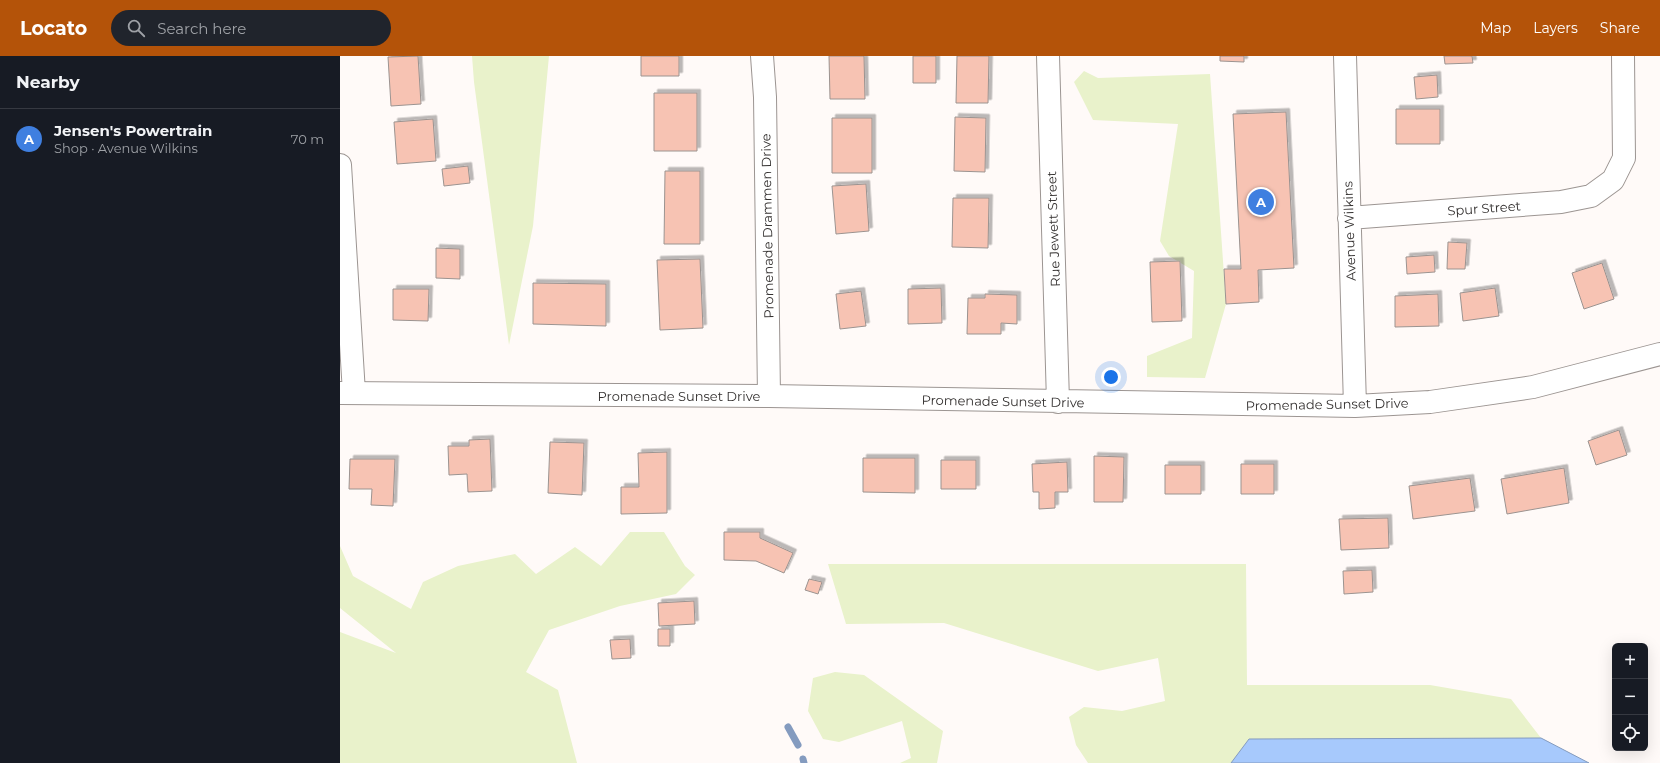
<!DOCTYPE html>
<html lang="en">
<head>
<meta charset="utf-8">
<style>
	body { margin:0; font-family:Montserrat,sans-serif; background:#20242c; color:#f1f3f6 }
	.controls { position:absolute; right:12px; bottom:12px; display:grid; overflow:hidden; border-radius:6px; box-shadow:0 4px 16px #0002 }
	.controls button { width:36px; height:36px; display:grid; place-items:center; padding:0; border:0; border-bottom:1px solid #363941; background:#171b24; color:#f1f3f6; font:20px sans-serif }
	.you { position:absolute; left:771px; top:321px; width:14px; height:14px; margin:-10px; border:3px solid #fff; border-radius:50%; background:#1a73e8; box-shadow:0 0 0 6px #1a73e833 }
	.badge { display:grid; place-items:center; width:26px; height:26px; border-radius:50%; background:#b45309; color:#fff; font-size:13px; font-weight:700 }
	.pin { position:absolute; translate:-50% -50%; border:2px solid #fff; box-shadow:0 1px 4px #0006 }
	.list { margin:0; padding:0; list-style:none }
	h2 { display:flex; justify-content:space-between; align-items:center; height:52px; margin:0; padding:0 16px; font-size:17px }
	h2 small { font-size:13px; font-weight:400; color:#9ea1a6 }
	.list li { display:grid; grid-template-columns:26px 1fr auto; gap:12px; align-items:center; box-sizing:border-box; height:60px; padding:0 16px; border-top:1px solid #363941 }
	.list b { display:block; font-size:15px; white-space:nowrap }
	.list p { margin:0; font-size:13px; white-space:nowrap; color:#9ea1a6 }
	.list em { font-size:13px; font-style:normal; color:#9ea1a6 }
	.icon { flex:none; width:22px; height:22px; fill:none; stroke:currentColor; stroke-width:2; stroke-linecap:round; stroke-linejoin:round }
	.map { position:relative; flex:none; width:1320px; height:707px; overflow:hidden }
	header { display:flex; align-items:center; gap:24px; box-sizing:border-box; height:56px; padding:0 20px; background:#b45309; color:#fff }
	header strong { font-size:19px }
	nav { display:flex; gap:22px; margin-inline-start:auto; font-size:14px }
	.search { width:280px; height:36px; background:#20242c; display:flex; align-items:center; gap:10px; box-sizing:border-box; padding:0 14px; border-radius:22px; color:#9ea1a6; font-size:15px }
	main { display:flex }
	aside { flex:1; background:#171b24 }
	.map>svg:first-child { display:block }
	.green { fill:#e9f2cb }
	.water { fill:#a7c9fc; stroke:#849bbf }
	.lines { fill:none; stroke-linecap:round; stroke-linejoin:round }
	.stream { stroke:#849bbf; stroke-width:7 }
	.building { fill:#f7c3b3; stroke:#9b9390; filter:url(#shadow) }
	.minor-casing { stroke:#9c9592; stroke-width:24 }
	.minor { stroke:#fff; stroke-width:22 }
	.labels { text-anchor:middle; dominant-baseline:central; stroke-width:4; stroke-linejoin:round; paint-order:stroke }
	.street-label { font-size:13px; fill:#343130; stroke:#fff }
</style>
</head>
<body>
<header>
<strong>Locato</strong>
<div class="search"><svg class="icon" aria-label="search" viewBox="0 0 24 24"><circle cx="10" cy="10" r="6"/><path d="M15 15l6 6"/></svg>Search here</div>
<nav><a>Map</a><a>Layers</a><a>Share</a></nav>
</header>
<main>
<aside>
<h2>Nearby<small></small></h2>
<ul class="list">
<li><span class="badge" style="background:#3f7fe0">A</span><div><b>Jensen's Powertrain</b><p>Shop · Avenue Wilkins</p></div><em>70 m</em></li>
</ul>
</aside>
<div class="map">
<svg width="1320" height="707" viewBox="0 0 1320 707">
	<defs>
		<filter id="shadow"><feDropShadow dx="3.5" dy="-3.5" stdDeviation="0" flood-color="#0004"/></filter>
	</defs>
	<rect width="100%" height="100%" fill="#fffaf8"/>
	<path class="green" d="M132,0H209L193,170L169,289L134,26Z
		M744,15L758,22L870,18L886,248L865,322L807,321V300L852,282L854,215L829,200L820,185L838,68L753,64L734,26Z
		M290,476H324L345,510L355,519L336,538L280,550L209,574L186,616L218,634L237,707H0V576L56,597L0,552V490L13,520L71,553L83,526L118,510L175,498L196,518L235,491L261,510Z
		M488,508H906L907,629H1090L1171,643L1201,682L1249,707H748L736,689L729,661L744,651L782,655L825,645L818,602L758,615L604,567L506,568Z
		M495,616L524,619L603,675L597,707H560L571,702L562,665L499,686L483,683L468,655L473,622Z"/>
	<path class="water" d="M1201,682L1249,707H891L909,683Z"/>
	<g class="lines">
		<path class="stream" d="M448,671L458,689
			M463,703L464,707"/>
	</g>
	<path class="building" d="M78,0L81,48L51,50L48,1Z
		M301,0H339V20H301Z
		M489,0H524L525,43H490Z
		M573,0H596V27H573Z
		M617,0H649L648,47H616Z
		M880,0H904V6L880,5Z
		M1104,0H1132L1133,7L1105,8Z
		M1097,19L1098,41L1076,43L1074,21Z
		M314,37H357V95H314Z
		M1056,53H1100V88H1056Z
		M946,56L954,212L918,214L919,246L886,248L884,213H901L893,58Z
		M615,61L646,62L645,116L614,115Z
		M492,62H532V117H492Z
		M93,63L96,105L57,108L54,66Z
		M128,110L130,127L104,130L102,113Z
		M325,115H360V188H324Z
		M526,128L529,175L496,178L492,130Z
		M613,142H649L648,192L612,191Z
		M1108,186L1127,187L1125,213H1107Z
		M96,192L120,193V223L96,222Z
		M1094,199L1095,216L1067,218L1066,201Z
		M360,203L363,272L320,274L317,204Z
		M840,205L842,265L812,266L810,206Z
		M1262,207L1274,243L1244,253L1232,217Z
		M193,227L266,228V270L193,268Z
		M601,232L602,267L568,268V233Z
		M1155,232L1159,260L1123,265L1120,237Z
		M53,233H89L88,265L53,264Z
		M521,235L526,270L500,273L496,238Z
		M645,238L677,239V268L661,267V278H627L628,242H645Z
		M1098,238L1099,270L1055,271V240Z
		M1279,374L1287,399L1256,409L1248,385Z
		M150,383L152,435L128,436L127,418L109,419L108,390H129V384Z
		M210,386L244,387L242,439L208,437Z
		M327,396V457L281,458V431H299L298,397Z
		M754,400L784,401L783,446H754Z
		M523,402H575V437L523,436Z
		M10,403H55L53,450L31,449L32,433H9Z
		M601,404H636V433H601Z
		M727,406L728,436H715V452L699,453V436H693L692,408Z
		M901,408H934V438H901Z
		M825,409H861V438H825Z
		M1224,412L1229,447L1167,458L1161,423Z
		M1130,422L1135,455L1073,463L1069,430Z
		M1048,462L1049,492L1001,494L999,463Z
		M384,476H420V482L453,497L444,517L416,505L384,504Z
		M1032,514L1033,536L1004,538L1003,515Z
		M469,523L482,526L478,538L465,534Z
		M354,545L355,568L319,570L318,547Z
		M318,573H330V590H318Z
		M290,583L291,602L272,603L270,584Z"/>
	<g class="lines">
		<defs>
			<path id="minor" d="M422,0L425,41L429,340
				M708,0L718,346
				M1005,0L1015,350
				M0,109L14,337
				M1009,162L1221,146L1251,140L1273,124L1284,102L1283,0
				M0,337L429,340L1015,350L1090,346L1193,331L1320,298"/>
		</defs>
		<use href="#minor" class="minor-casing"/>
		<use href="#minor" class="minor"/>
	</g>
	<g class="labels">
		<g class="street-label">
			<text transform="translate(1144 152) rotate(-4)">Spur Street</text>
			<text transform="translate(427 170) rotate(-91)">Promenade Drammen Drive</text>
			<text transform="translate(713 173) rotate(-92)">Rue Jewett Street</text>
			<text transform="translate(1009 175) rotate(-92)">Avenue Wilkins</text>
			<text x="339" y="340">Promenade Sunset Drive</text>
			<text transform="translate(663 345) rotate(1)">Promenade Sunset Drive</text>
			<text transform="translate(987 348) rotate(-1)">Promenade Sunset Drive</text>
		</g>
	</g>
</svg>
<div class="controls">
<button>+</button>
<button>−</button>
<button><svg class="icon" aria-label="locate" viewBox="0 0 24 24"><circle cx="12" cy="12" r="6"/><path d="M12 2v4M12 18v4M2 12h4M18 12h4"/></svg></button>
</div>
<div class="you"></div>
<div class="pin badge" style="left:921px;top:146px;background:#3f7fe0">A</div>
</div>
</main>
</body>
</html>
